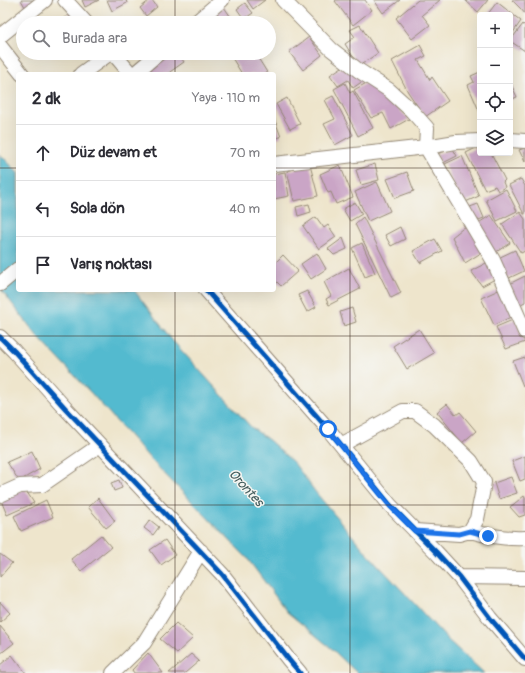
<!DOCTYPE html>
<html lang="tr">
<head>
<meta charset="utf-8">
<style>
	body { margin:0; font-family:Pangolin,sans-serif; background:#f7f7f7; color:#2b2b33 }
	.controls { position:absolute; right:12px; top:12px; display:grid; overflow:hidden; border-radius:4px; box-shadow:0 4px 16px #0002 }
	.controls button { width:36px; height:36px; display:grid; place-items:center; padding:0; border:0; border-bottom:1px solid #e1e1e2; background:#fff; color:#2b2b33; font:20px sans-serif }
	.stop { position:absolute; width:12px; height:12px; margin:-9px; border:3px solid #1a73e8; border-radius:50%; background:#fff }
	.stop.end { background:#1a73e8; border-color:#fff; box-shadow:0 1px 4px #0008 }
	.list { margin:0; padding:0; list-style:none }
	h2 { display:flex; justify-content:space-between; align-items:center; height:52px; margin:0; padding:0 16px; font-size:17px }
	h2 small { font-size:13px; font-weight:400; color:#7c7c81 }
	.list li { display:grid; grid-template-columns:26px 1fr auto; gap:12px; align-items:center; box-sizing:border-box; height:56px; padding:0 16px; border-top:1px solid #e1e1e2 }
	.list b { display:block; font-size:15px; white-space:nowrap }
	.list em { font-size:13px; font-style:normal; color:#7c7c81 }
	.icon { flex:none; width:22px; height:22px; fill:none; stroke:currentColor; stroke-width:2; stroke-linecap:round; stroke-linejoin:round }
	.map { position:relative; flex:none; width:525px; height:673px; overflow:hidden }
	.search { position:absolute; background:#fff; box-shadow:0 4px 16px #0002; left:16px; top:16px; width:260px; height:44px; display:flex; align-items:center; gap:10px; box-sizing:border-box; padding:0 14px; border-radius:22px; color:#7c7c81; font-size:15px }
	.panel { position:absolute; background:#fff; box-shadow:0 4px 16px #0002; left:16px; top:72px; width:260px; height:220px; border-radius:4px }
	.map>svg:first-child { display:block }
	.water { fill:#52bacf; stroke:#467276 }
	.building { fill:#caa5c6 }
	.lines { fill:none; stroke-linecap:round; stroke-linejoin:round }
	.minor-casing { stroke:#948875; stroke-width:16 }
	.minor { stroke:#fff; stroke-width:14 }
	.cycleway-casing { stroke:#f6f6f2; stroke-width:8 }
	.cycleway { stroke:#0057b8; stroke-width:5 }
	.route { stroke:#1a73e8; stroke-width:5 }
	.grid { fill:none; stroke:#3b2a1e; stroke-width:1; stroke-opacity:0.55 }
	.labels { text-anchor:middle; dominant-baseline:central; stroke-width:3; stroke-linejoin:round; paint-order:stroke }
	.water-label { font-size:13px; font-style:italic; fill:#435c5c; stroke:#f6f6f2 }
</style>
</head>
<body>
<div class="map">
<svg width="525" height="673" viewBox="0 0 525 673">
	<rect width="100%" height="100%" fill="#f6f6f2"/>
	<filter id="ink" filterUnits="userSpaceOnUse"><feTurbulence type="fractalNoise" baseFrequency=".025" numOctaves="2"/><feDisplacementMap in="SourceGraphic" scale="8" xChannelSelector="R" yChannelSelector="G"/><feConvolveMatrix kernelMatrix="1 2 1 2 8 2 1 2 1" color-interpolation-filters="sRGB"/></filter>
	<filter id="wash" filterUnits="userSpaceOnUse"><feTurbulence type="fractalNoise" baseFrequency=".012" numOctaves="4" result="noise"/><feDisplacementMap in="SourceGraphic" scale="16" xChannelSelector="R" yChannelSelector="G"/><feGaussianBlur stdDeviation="0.9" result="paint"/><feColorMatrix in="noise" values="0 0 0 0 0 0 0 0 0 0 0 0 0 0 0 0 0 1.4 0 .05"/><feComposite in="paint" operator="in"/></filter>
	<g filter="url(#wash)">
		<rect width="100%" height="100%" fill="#eee5cc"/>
		<path class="water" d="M0,154L18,173V290H134L172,340L251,427L270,441L294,463L317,494L367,553L410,599L449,641L484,673H357L331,648L287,612L247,558L153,462L92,394L38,337L0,288Z"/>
		<g id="blocks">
			<path class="building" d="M21,0H38L25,7Z
				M82,0H99L85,7Z
				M107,0H126L127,3L112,11Z
				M150,0H152L157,7L146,16L140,8Z
				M247,0H265L253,9Z
				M336,0H365L372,10L353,25L335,1Z
				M374,0H400L383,13Z
				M418,0H440L422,15L430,25L412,39L396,18Z
				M465,0H488L478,12Z
				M512,0H525V14L521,9Z
				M497,2L521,21L510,37V15H487Z
				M245,3L253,13L244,19L237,9Z
				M224,7L235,23H210L207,19Z
				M71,12L78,19L73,23H70L65,17Z
				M523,24L525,26V51L510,41Z
				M360,25L378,53L359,66L345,44L355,37L350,30Z
				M309,37L322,55L303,70L289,52Z
				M420,45L426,56L418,60L430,80L432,77L448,101L425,117L408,92L392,61Z
				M170,53H178L184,62L167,74H142L141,73Z
				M229,53H255L268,74H242Z
				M345,65L367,78L353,88L348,80L338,86L330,75Z
				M480,72V113L468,85L474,82L471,76Z
				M370,81L409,119L391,129L383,113L371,118L354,90Z
				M510,82L517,97L510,100Z
				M345,83L350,93L353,91L373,128L358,136L334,89Z
				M333,96L353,135L335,145L324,124L335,119L325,100Z
				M287,98L300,124L290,129L276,104Z
				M274,118L281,137L274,138Z
				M478,147L480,153H491L505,180L503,182L505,187L498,191L495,186L485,190L466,153Z
				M525,148V162L519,150Z
				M453,149L457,156L441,164L436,154Z
				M462,156L479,196L461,204L445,164Z
				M375,164L379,180L361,185L356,170Z
				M310,165L318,196L294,201L287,171Z
				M340,165L353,197L336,204L331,192L328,193L320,174Z
				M285,172L289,196L274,199V174Z
				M407,172L414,191L395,198L387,179Z
				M521,179L525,186V214H524L509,185Z
				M377,182L390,211L368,221L355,192Z
				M506,189L517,211L497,221L486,200Z
				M355,202L362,214L350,221L343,209Z
				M309,204L311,212L298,216L296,207Z
				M478,204L484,218L476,221L470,207Z
				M520,212L525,219V251L521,253L502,224Z
				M491,215L510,243L493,254L474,226Z
				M316,217L324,228L328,225L336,237L319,249L303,226Z
				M363,217L401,293L391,298L355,224Z
				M467,225L484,251L465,263L452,237Z
				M400,227L405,239L391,246L385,235Z
				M343,238L347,249L334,255L328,249Z
				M435,239L442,251L420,263L413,251Z
				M362,243L375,273L365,277L352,248Z
				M515,250L524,271L505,280L496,259Z
				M317,253L326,269L311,279L301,264Z
				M283,255L298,271L281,286L274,279V264Z
				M488,262L495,279L482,286L471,271Z
				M349,268L360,289L329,305L326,299L331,296L324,282Z
				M525,276V302L519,305L509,284Z
				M503,288L515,315L494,325L481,298Z
				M307,291L316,307L307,312L298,295Z
				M352,308L356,322L344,326L340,312Z
				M515,319L525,342L506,349L496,327Z
				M419,329L434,353L407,369L393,346Z
				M525,357V385L523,386L513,361Z
				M447,404L456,415L460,412L476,431L462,443L437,412Z
				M32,451L40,469L19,481L7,462Z
				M525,456V479L520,481L512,461Z
				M511,477L517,493L499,499L494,483Z
				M119,480L122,488L114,491L111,483Z
				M25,489L34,503L7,515L0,498Z
				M524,496L525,498V515L519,517L510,507Z
				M98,498L115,521L106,528L88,507Z
				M46,500L53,517L21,531L14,516Z
				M150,520L159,527L153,535L144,528Z
				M101,535L111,547L81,571L71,559Z
				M165,540L175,555L161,565L150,550Z
				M0,554L12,563L0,577Z
				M0,602L10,613L0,622Z
				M176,623L193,638L177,653L160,639Z
				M0,626L14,643L0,654Z
				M148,653L163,673H134L132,670Z
				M191,654L199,661L185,673H169Z
				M12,655L26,673H0V665Z"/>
		</g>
	</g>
	<g filter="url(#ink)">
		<use href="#blocks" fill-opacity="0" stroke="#948875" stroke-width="1"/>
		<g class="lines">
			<defs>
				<path id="minor" d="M65,0L86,23
					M283,0L331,49L358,70L389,90L411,110L427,128L426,147L493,260L525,332
					M195,23L222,0
					M0,36L45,0
					M0,46L22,74
					M113,53L131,74
					M81,74L110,53
					M134,74L159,53
					M510,140L525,141
					M274,164L426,147L456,142L480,141
					M0,284L18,269
					M206,290L328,429L390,505L436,552L459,577L490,618L525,659
					M0,337L14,351L66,409L222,574L289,660L300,673
					M341,445L403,411H415L434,425L471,461L484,482L482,494L477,519L470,531L459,534L415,531
					M0,495L20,486L42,485L100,445
					M470,531C488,536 506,539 525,538
					M459,577L525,578
					M113,673L144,643L201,551"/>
			</defs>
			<use href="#minor" class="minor-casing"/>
			<use href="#minor" class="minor"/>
			<defs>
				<path id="cycleway" d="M206,290L328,429L390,505L436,552L459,577L490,618L525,659
					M0,337L14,351L66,409L222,574L289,660L300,673"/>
			</defs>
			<use href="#cycleway" class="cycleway-casing"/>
			<use href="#cycleway" class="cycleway"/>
		</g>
	</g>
	<g class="lines" filter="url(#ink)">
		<path class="route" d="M328,429L390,506L415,531L459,534L470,531L488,536"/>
	</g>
	<path class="grid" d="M175,0V23M350,0V673M175,53V74M0,168H18M274,168H525M175,290V673M0,336H525M0,505H525"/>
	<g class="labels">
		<g class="water-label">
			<text transform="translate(246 488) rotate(48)">Orontes</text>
		</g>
	</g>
</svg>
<div class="controls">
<button>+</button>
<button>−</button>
<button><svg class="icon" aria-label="locate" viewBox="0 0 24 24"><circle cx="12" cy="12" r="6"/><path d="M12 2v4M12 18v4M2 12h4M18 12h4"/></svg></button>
<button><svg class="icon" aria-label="layers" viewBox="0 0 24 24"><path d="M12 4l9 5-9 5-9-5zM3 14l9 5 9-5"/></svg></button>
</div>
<div class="stop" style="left:328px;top:429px"></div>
<div class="stop end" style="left:488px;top:536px"></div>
<div class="search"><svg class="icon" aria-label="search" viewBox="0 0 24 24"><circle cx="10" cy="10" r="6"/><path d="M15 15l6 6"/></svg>Burada ara</div>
<section class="panel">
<h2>2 dk<small>Yaya · 110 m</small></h2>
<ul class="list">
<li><svg class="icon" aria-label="ahead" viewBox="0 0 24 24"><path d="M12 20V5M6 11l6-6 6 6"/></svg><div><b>Düz devam et</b></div><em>70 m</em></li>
<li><svg class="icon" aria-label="left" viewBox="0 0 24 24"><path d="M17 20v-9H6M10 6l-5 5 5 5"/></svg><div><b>Sola dön</b></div><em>40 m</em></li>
<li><svg class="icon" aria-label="arrive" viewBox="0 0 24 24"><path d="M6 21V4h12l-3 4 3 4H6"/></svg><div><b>Varış noktası</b></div></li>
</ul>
</section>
</div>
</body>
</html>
